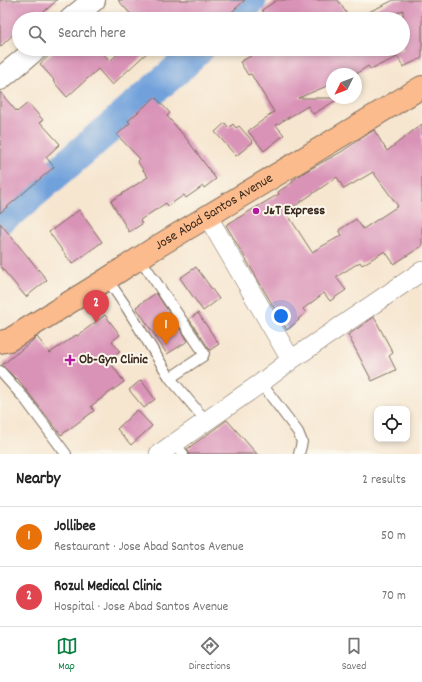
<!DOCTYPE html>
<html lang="en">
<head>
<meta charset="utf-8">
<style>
	body { margin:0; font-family:Dekko,sans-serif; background:#f6f6f6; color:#222 }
	.controls { position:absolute; right:12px; bottom:12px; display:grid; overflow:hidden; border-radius:8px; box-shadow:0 2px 6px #0003 }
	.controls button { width:36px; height:36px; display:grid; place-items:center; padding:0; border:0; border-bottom:1px solid #e0e0e0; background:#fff; color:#222; font:20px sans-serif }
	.compass { position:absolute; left:326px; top:68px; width:36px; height:36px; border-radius:50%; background:#fff; box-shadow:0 2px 6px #0003; rotate:228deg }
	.you { position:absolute; left:281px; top:316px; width:14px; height:14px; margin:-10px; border:3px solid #fff; border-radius:50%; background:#1a73e8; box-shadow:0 0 0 6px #1a73e833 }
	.badge { display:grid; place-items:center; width:26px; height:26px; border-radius:50%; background:#0b8043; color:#fff; font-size:13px; font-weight:700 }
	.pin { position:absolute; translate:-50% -33px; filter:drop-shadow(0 1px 2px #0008) }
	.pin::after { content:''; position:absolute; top:21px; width:14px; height:12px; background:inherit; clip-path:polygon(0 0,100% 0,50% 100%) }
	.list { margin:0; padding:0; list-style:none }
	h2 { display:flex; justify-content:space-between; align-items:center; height:52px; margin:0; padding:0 16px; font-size:17px }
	h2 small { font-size:13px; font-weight:400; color:#767676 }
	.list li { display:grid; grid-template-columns:26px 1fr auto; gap:12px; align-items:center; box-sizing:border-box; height:60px; padding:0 16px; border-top:1px solid #e0e0e0 }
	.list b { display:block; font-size:15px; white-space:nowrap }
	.list p { margin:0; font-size:13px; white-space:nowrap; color:#767676 }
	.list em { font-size:13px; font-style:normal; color:#767676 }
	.icon { flex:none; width:22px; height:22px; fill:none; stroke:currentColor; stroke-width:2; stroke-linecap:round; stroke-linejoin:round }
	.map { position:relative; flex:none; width:422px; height:454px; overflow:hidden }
	.search { position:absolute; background:#fff; box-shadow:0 2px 6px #0003; left:12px; right:12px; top:12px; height:44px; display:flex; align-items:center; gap:10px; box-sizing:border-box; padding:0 14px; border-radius:22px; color:#767676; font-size:15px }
	.sheet { height:172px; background:#fff }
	nav { display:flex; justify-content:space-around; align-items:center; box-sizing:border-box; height:56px; border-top:1px solid #e0e0e0; background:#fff; font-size:11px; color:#767676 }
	nav a { display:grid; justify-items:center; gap:2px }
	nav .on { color:#0b8043 }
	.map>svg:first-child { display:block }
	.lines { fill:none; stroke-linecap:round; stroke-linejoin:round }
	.river { stroke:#71a1db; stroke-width:31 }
	.building { fill:#d993b7; fill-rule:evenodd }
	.service-casing { stroke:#7c6c5c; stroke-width:12 }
	.minor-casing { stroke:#7c6c5c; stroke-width:20 }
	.tertiary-casing { stroke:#7c6c5c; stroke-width:24 }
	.trunk-casing { stroke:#7c6c5c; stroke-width:24 }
	.service { stroke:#fff; stroke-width:10 }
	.minor { stroke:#fff; stroke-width:19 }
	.tertiary { stroke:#fff; stroke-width:22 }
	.trunk { stroke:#fbbb8d; stroke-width:22 }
	.poi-dot { fill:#b5179e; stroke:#fbf7ec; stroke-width:1.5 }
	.labels { text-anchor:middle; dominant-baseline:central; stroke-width:4; stroke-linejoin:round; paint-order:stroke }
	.poi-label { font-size:14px; font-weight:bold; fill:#3b2a1e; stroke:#fbf7ec; text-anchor:start }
	.street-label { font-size:14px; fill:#3b2a1e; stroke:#fbf7ec }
</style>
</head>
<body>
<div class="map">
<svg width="422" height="454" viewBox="0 0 422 454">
	<rect width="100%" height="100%" fill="#fbf7ec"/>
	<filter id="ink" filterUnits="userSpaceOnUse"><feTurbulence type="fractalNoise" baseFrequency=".025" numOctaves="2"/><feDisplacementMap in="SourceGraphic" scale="8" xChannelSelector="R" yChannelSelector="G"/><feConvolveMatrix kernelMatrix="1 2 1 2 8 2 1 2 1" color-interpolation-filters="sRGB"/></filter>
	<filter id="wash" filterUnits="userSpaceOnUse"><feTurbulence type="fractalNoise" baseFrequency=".012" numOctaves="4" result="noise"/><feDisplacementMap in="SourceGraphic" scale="16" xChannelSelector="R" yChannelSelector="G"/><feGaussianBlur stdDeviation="0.9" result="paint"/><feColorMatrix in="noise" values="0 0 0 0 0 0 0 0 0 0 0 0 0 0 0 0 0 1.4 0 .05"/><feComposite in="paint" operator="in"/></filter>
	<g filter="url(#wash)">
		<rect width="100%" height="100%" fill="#f6e6d0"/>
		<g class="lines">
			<path class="river" d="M231,19L251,0
				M0,219L16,208L179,68L199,49"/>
		</g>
		<g id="blocks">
			<path class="building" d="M0,0H57L36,19H19V29L0,47Z
				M118,0H245L224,19H135Z
				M277,0H338L350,19H268L262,10Z
				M394,0H422V58L403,67L398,57L370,69L368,66L356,74H332V84L298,98H340L313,114L308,106L276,125L284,135L264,151L248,131L274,112L251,74L248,75L240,62L263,49H403V10L384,19H354Z
				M56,49H99L110,61L123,49H151L112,85L98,69L67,97L53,81L54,80L40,64Z
				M0,92L17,112L28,103L43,120L40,122L60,144L46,157L54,167L0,213Z
				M155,97L170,113L167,116L186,138L216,179L204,188L203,186L186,198L184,195L168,206L166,203L140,220L142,224L129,232L111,201L148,177L137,161L140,159L117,135L130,123L128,121Z
				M225,123L229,128L233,124L236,128L239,126L253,142L236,156L215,132Z
				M422,124V246L394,264L385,251L362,265L360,262L336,277L346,290L330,301L324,293L303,309L306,313L298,319L299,320L287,330L226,225L279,194L278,192L293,182L292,181L303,173L341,152L374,130L387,151ZM373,172L398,206L363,229L356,219L339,230L342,235L312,252L286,212L337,177L344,189Z
				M79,210L102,242L72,264L49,232Z
				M0,223L47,280L26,297L0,266Z
				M196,267L219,299L203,311L180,278Z
				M156,293L188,341L167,354L136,307Z
				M198,313L219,344L210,350L189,319Z
				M105,315L120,335L112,341L120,352L108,359L124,382L91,406L94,411L61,435L17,378L16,379L2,365L37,337L50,353L76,335L77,336Z
				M374,317L393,353L389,356L396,370L372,381L348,335Z
				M141,380L155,399L144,408L129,390Z
				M137,410L152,426L131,445L117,429Z
				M227,420L257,454H189L187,449Z"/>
		</g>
	</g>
	<g filter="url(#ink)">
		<use href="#blocks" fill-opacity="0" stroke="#7c6c5c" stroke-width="1"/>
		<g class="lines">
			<defs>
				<path id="service" d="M139,257L204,353L203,356L170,378
					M107,279L127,308L170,378L206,421
					M0,371L25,399L66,454
					M261,383L298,432L302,442L299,454
					M175,443L183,454"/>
				<path id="minor" d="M208,217L291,360
					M159,454L261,383L291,360L422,271"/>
				<path id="tertiary" d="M71,19L94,0
					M0,79L36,49"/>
				<g id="trunk">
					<path id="s1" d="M0,342L9,340L107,279L155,248L422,87"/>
				</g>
			</defs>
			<use href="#service" class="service-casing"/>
			<use href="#minor" class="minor-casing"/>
			<use href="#tertiary" class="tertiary-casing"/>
			<use href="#trunk" class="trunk-casing"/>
			<use href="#service" class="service"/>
			<use href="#minor" class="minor"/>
			<use href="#tertiary" class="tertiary"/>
			<use href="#trunk" class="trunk"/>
		</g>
	</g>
	<g class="poi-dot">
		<circle cx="256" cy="211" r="4"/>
		<path d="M68 354h4v4h4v4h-4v4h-4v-4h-4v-4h4z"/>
	</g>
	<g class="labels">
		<g class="poi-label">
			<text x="264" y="211">J&amp;T Express</text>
			<text x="79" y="360">Ob-Gyn Clinic</text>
		</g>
		<g class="street-label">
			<text stroke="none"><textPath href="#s1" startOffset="251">Jose Abad Santos Avenue</textPath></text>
		</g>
	</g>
</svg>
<div class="controls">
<button><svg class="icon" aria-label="locate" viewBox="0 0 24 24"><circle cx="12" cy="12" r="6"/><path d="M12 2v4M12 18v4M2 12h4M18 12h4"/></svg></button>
</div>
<svg class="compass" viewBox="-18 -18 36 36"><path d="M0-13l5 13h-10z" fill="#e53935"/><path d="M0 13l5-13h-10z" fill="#767676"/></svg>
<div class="you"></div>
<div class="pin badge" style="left:166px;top:345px;background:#e8710a">1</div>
<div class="pin badge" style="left:96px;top:323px;background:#e0444e">2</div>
<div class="search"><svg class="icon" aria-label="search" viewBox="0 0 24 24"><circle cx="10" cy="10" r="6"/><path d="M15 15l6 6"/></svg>Search here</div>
</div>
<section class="sheet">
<h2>Nearby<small>2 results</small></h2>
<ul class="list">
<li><span class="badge" style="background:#e8710a">1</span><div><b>Jollibee</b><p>Restaurant · Jose Abad Santos Avenue</p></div><em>50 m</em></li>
<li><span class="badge" style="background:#e0444e">2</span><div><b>Rozul Medical Clinic</b><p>Hospital · Jose Abad Santos Avenue</p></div><em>70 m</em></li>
</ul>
</section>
<nav>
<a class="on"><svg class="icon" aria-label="map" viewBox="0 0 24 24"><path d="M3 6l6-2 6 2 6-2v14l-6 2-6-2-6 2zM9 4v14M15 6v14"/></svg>Map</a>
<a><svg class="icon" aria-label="directions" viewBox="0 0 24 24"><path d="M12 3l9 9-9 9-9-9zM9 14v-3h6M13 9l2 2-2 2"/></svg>Directions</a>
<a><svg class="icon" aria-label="saved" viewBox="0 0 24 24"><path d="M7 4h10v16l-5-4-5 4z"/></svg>Saved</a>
</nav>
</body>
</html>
